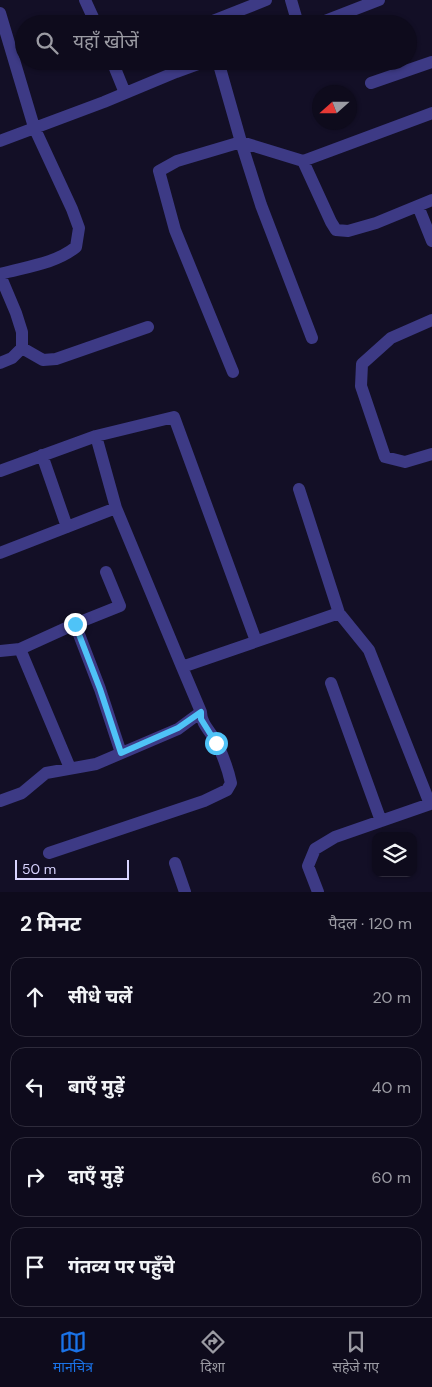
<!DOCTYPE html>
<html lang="hi">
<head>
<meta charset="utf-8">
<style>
	body { margin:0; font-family:"DM Sans","Noto Sans Devanagari",sans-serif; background:#171425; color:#f1f3f6 }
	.controls { position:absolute; right:15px; bottom:15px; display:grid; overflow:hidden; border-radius:10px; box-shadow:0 1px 4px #0004 }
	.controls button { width:45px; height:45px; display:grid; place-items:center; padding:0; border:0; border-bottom:1px solid #2e2b3b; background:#0e0b1c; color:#f1f3f6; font:25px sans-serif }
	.compass { position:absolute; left:312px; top:85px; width:45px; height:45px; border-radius:50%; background:#0e0b1c; box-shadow:0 1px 4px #0004; rotate:249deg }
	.scale { position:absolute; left:15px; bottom:12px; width:114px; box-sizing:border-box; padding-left:5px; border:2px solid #d9d4ff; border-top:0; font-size:14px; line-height:18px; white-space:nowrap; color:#d9d4ff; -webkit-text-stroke:4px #130f26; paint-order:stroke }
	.stop { position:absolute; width:15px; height:15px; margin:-11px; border:4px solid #4fc3f7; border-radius:50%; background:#fff }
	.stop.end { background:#4fc3f7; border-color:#fff; box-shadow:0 1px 5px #0008 }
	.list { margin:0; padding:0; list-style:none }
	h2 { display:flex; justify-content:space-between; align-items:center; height:65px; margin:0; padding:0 20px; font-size:21px }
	h2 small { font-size:16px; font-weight:400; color:#9b9ba3 }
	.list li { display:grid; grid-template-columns:32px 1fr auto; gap:15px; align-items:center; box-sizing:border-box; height:80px; margin:0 10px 10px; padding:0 10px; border:1px solid #2e2b3b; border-radius:15px }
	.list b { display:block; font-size:19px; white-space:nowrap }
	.list em { font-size:16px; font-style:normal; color:#9b9ba3 }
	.icon { flex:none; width:28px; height:28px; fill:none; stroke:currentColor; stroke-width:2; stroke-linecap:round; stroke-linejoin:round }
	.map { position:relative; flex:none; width:432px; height:892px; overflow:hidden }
	.search { position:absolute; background:#0e0b1c; box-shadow:0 1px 4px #0004; left:15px; right:15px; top:15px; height:55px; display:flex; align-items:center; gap:12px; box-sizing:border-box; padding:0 18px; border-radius:28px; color:#9b9ba3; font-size:19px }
	.sheet { height:425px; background:#0e0b1c }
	nav { display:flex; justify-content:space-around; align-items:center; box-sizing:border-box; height:70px; border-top:1px solid #2e2b3b; background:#0e0b1c; font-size:14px; color:#9b9ba3 }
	nav a { display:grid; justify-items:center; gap:2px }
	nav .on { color:#1a73e8 }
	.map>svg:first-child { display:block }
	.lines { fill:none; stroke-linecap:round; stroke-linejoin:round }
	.street { stroke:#3d3a85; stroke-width:12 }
	.route { stroke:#4fc3f7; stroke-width:6 }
</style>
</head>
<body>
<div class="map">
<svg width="432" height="892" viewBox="0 0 432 892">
	<rect width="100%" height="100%" fill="#130f26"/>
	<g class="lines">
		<path class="street" d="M85,0L96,24
			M291,0L298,24
			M0,13L34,127L72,209L79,228L76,247C55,264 25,267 0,274
			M205,24L266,0
			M317,24L379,0
			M112,61L125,93
			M218,61L241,142L303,161L331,222L336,230L348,231L376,223L432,200
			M371,83L432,62
			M0,141L104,102L176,72L206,61
			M303,161L432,113
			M418,206L432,241
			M0,275L16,313L22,332V348L12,358L0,363
			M432,320L391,338L362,364L361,386L385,457L405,462L432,454
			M22,348L43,360L56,359L148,327
			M233,372L175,230L159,171L177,161L241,142L261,205L312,338
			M96,436L116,508
			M42,455L67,527
			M0,471L96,436L174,417L256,641
			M299,489L339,613
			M0,553L116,508L182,667L339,613L369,650L430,804L432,803
			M75,624L120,606L106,572
			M0,651L20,649
			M331,683L381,821
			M70,768L20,649L75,624L100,689L121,753
			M0,801L22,793L46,773L96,764L178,729L201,712
			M49,853L204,801L227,790L231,783C228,769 223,756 217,743C211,732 201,724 201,712L182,667
			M175,863L185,892
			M318,892L308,866L315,849L335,837L430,804"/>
	</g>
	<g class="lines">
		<path class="route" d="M75,624L100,689L121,753L178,728L201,712V719L216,743"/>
	</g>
</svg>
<div class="controls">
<button><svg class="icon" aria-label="layers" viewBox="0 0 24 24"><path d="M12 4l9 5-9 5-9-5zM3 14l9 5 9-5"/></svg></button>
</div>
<svg class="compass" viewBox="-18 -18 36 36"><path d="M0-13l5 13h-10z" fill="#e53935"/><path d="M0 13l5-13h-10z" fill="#9b9ba3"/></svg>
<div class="scale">50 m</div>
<div class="stop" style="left:216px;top:743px"></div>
<div class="stop end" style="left:75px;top:624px"></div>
<div class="search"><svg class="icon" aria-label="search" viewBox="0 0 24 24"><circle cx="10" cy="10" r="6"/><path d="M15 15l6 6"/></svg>यहाँ खोजें</div>
</div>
<section class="sheet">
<h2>2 मिनट<small>पैदल · 120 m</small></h2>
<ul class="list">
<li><svg class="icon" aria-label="ahead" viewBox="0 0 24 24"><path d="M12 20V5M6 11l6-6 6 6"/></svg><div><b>सीधे चलें</b></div><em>20 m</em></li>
<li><svg class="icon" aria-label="left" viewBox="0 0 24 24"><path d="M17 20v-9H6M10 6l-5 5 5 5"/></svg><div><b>बाएँ मुड़ें</b></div><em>40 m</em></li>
<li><svg class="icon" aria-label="right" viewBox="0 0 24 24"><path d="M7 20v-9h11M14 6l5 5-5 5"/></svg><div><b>दाएँ मुड़ें</b></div><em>60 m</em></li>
<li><svg class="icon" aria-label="arrive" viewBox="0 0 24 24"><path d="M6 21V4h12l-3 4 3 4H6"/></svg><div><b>गंतव्य पर पहुँचे</b></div></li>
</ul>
</section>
<nav>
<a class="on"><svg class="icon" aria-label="map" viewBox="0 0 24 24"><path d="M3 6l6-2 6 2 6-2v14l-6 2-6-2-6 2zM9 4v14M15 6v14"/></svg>मानचित्र</a>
<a><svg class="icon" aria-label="directions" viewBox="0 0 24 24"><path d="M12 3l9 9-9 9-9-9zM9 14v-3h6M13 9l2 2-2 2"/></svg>दिशा</a>
<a><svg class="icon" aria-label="saved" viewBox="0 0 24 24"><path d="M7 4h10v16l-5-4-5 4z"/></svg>सहेजे गए</a>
</nav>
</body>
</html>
